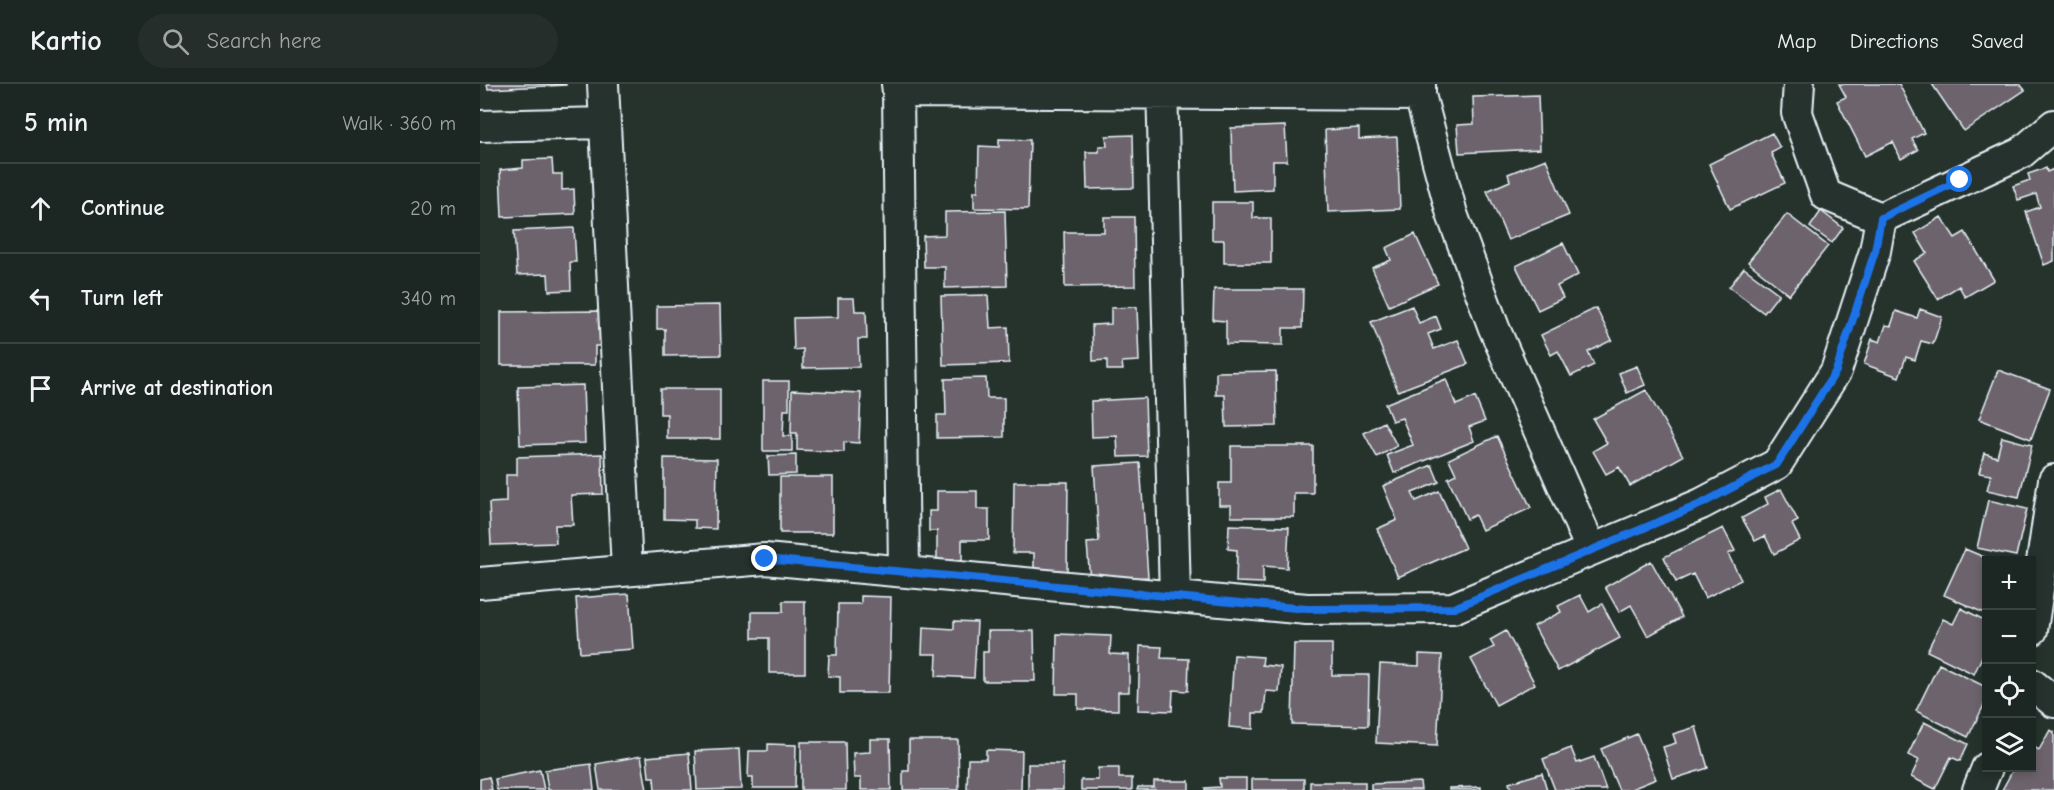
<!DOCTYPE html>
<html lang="en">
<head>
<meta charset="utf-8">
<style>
	body { margin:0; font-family:"Comic Neue",sans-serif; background:#252e2a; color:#f1f3f6 }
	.controls { position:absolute; right:18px; bottom:18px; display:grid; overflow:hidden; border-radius:0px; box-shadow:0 3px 9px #0003 }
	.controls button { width:54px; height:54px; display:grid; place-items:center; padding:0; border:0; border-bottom:2px solid #3a4340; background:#1c2622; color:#f1f3f6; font:30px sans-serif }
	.stop { position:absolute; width:18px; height:18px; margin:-14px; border:4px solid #1a73e8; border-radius:50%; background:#fff }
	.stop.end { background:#1a73e8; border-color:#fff; box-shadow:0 2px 6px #0008 }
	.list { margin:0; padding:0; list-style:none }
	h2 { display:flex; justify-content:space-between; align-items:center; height:78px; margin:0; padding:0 24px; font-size:26px }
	h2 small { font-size:20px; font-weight:400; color:#a0a5a5 }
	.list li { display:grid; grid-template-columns:39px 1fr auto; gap:18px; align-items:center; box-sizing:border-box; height:90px; padding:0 24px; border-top:2px solid #3a4340 }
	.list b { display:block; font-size:22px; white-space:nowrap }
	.list em { font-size:20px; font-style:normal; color:#a0a5a5 }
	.icon { flex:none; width:33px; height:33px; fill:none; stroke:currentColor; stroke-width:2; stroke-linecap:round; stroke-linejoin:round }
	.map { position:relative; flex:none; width:1574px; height:706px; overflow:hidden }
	header { display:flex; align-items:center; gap:36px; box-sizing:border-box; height:84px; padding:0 30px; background:#1c2622; border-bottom:2px solid #3a4340 }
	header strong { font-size:28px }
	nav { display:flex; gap:33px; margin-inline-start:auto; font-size:21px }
	.search { width:420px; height:54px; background:#252e2a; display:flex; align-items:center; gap:15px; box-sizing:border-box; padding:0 21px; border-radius:33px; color:#a0a5a5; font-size:22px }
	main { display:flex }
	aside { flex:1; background:#1c2622 }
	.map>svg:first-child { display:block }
	.building { fill:#6d646c; stroke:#e8f1f8; stroke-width:1.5 }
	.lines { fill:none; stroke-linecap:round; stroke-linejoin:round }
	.minor-casing { stroke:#e8f1f8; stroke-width:34 }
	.minor { stroke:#26332d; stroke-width:30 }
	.route { stroke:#1a73e8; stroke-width:8 }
</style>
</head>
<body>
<header>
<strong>Kartio</strong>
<div class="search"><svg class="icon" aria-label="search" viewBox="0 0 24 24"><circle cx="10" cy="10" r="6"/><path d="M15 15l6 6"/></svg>Search here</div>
<nav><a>Map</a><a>Directions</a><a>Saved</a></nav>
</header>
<main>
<aside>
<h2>5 min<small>Walk · 360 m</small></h2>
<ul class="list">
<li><svg class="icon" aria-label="ahead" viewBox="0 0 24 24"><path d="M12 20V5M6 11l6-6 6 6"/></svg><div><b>Continue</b></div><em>20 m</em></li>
<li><svg class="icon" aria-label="left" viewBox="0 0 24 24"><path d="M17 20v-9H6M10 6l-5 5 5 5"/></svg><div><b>Turn left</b></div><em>340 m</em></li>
<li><svg class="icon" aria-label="arrive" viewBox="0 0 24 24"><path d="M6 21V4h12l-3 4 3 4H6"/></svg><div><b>Arrive at destination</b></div></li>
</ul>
</aside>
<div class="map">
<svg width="1574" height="706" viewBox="0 0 1574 706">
	<rect width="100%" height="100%" fill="#26332d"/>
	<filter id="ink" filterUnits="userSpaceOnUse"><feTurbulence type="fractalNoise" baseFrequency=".0167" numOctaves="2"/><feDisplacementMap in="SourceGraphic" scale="12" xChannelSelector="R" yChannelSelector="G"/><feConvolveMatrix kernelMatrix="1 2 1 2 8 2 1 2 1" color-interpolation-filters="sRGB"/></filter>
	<g filter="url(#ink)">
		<path class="building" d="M7,0H86V1L8,5Z
			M1359,0H1419L1444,49L1432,55L1438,66L1421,75L1413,58L1385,72L1357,17L1366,13Z
			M1452,0H1540L1545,6L1484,47Z
			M1058,11L1060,65L979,69L977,41L994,40L993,13Z
			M805,42L807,77H793V105L753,107L751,44Z
			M879,44V55L917,53L920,125L848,128L845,46Z
			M1292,49L1300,64L1291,69L1305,99L1250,125L1229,80Z
			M653,51L654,104L607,105L606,68H619V62H627L626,52Z
			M519,55L550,56L548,125L494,124V107H498L499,62L519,63Z
			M72,75L73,90H82V106L94,105L95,130L22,133L20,86L43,84V76Z
			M1066,75L1089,131L1028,156L1007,107L1030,97L1028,90Z
			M1566,84L1567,88L1574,85V177L1564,181L1546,128L1560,123L1556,110L1538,116L1533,102L1550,96L1548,90Z
			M732,118H773V134H791V179H744V156H732Z
			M525,127L527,202L465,204V183H444L443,152L465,151V128Z
			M1341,127L1363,144L1352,159L1330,143Z
			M1307,130L1348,162L1309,211L1268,178Z
			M624,133H654L655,202L585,203L584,148H624Z
			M1461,133L1475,154L1485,148L1514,196L1485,213L1479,202L1458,215L1434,177L1447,169L1435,149Z
			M94,144L96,178H90L91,206L69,207L68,190L37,191L34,147Z
			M935,150L958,200L909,222L892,184L911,176L906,164Z
			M1083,159L1098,191L1077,202L1083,214L1058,226L1036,182Z
			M1264,184L1299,210L1284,229L1249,203Z
			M734,205H823L822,244H803V261L746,260V237L733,236Z
			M508,211L510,244L528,243L529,279L463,281L461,212Z
			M358,214H374L375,227H386L387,255H378L379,283L323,284V265L314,266L313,234L358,233Z
			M240,221L241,271L185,272V245H177V222Z
			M932,222L939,239L956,232L961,245L948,250L954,265L978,256L988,280L918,307L891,238Z
			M657,223L659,277L642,278L643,286H627V276L613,277L612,241L631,240V224Z
			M1116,224L1132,256L1108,268L1114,281L1091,292L1078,267L1071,271L1061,251Z
			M1440,225L1462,233L1453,260L1441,257L1435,276L1426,273L1419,293L1384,280L1392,255L1400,258L1406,241L1411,242L1416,227L1437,234Z
			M120,227L121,262H115V281H21V228Z
			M1157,282L1165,301L1147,309L1139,289Z
			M1518,286L1570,305L1551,355L1499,335Z
			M796,287L797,342L746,343L745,311H736V288Z
			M506,294L507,314H524V353L457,354V331H466L465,295Z
			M966,295L976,321L995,313L1005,337L989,343L994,357L914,389L907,371L933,361L922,334L912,337L905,320Z
			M283,297H309V326H304L303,352H312V367H283Z
			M103,301L105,359L40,361L38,303Z
			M180,305H240V355H187V330H180Z
			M312,306L381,309L379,359L364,358V368L317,366V349H311Z
			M1166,306L1203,372L1150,402L1139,383L1126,390L1113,367L1127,359L1113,335Z
			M665,314L667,372L638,373L637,352L612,353L611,317Z
			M904,338L917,362L897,373L884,349Z
			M1017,352L1051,424L1002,446L995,431L987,435L968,394L976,390L969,375Z
			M1522,353L1552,361L1539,413L1507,406L1511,391L1499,389L1504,369L1517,373Z
			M751,362H833V409H814V433H751V421H739V399H751Z
			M122,370L123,410L91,411L93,441H75L76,459L11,461L9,419L26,418V391H37V373Z
			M316,371V390L289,391L288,372Z
			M184,374L237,375L236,445L215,444V436L184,435Z
			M660,379L668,493L610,497L607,459L619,458L614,382Z
			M952,381L959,398L932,409L936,417L959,407L985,464L918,493L897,445L917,436L903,402Z
			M300,393H353V449H300Z
			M534,398H588L587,489H554V469H533Z
			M1301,405L1318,437L1312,440L1320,456L1294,470L1285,452L1275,457L1262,434L1288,420L1285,413Z
			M457,407H497V425H509V456H482V479H457V447H449V427H457Z
			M1508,416L1547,425L1536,472L1497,464Z
			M749,441L809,443L807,484L783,482V499L756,498L757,466L748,465Z
			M1243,444L1255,467L1248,470L1261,496L1225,514L1213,490L1196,498L1184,473Z
			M1485,465L1511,476H1506V530L1464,511Z
			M1171,477L1202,533L1168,552L1151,521L1139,528L1125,503Z
			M149,510L153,565L100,569L96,514Z
			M1100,511L1109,528L1122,520L1140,554L1078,587L1054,542L1081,528L1078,522Z
			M381,512L411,513L409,609H360V593L348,592L349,571H357L358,520H381Z
			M303,517H325V589H289V554H272V528H303Z
			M1481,524L1506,537V564L1494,590L1447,567L1463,535L1473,540Z
			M474,537L497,538L494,594L456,592L457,570H442L443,543L474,545Z
			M508,547H554L555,597H503V568H508Z
			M1026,547L1055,600L1016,621L991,575L1014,563L1010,556Z
			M577,550L631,552L630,570L649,571V608H638V626L598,625V610H576Z
			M814,560H852V591H889L888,642L812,640Z
			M660,562L682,563L681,574L709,575L708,607L693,606L692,627L658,626Z
			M939,570L962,571L957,662L896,659L900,580L939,582Z
			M754,571L783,573L782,581L801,583L799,608L786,607L784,629H773V645L749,643Z
			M1459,580L1506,603V617L1488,653L1436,627Z
			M1444,638L1488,660L1480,677L1471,673L1455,705L1431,693L1439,676L1428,671Z
			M1216,643L1228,684L1193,695L1183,663L1196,659L1193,650Z
			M1570,646L1574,648V706H1522L1534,684H1552V662L1559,666Z
			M1157,650L1176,695L1149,706H1139L1121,665Z
			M390,655H410L411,706H381V694H374L373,669L390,668Z
			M429,656H478L479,706H423V687H429Z
			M321,658H365L366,706H321Z
			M288,660L316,661L315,704H273V693H268L269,667H288Z
			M1091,664L1097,679L1114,673L1126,706H1075L1063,675Z
			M259,665L261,705L217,706L215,667Z
			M506,666L542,667L541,706H487L488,675H506Z
			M209,669L212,706H175L174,693H169L167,673Z
			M161,672L167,706H120L116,680Z
			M111,680L114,706H68L65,686Z
			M548,680H583V706H548Z
			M618,684H639V694H652V706H601V696H618Z
			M60,686L64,706H17L15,695Z
			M1062,689L1067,706H1031L1029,699Z
			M9,693L12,706H0V695Z
			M739,694H766V706H725V704L740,703Z
			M772,695H824V706H772Z
			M674,697H709V706H657L658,703H674Z
			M830,698H885V706H830Z
			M940,698L941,706H891V700Z
			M1001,703V706H969V704Z"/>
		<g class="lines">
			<defs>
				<path id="minor" d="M123,0L147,486
					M417,0L418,8L940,11
					M682,0L695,513
					M940,0V11L972,130L1014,244L1111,465
					M1319,0L1317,29L1346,111L1401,134
					M418,8L424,487
					M0,42L124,39
					M0,499L285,475L827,525L973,524L1221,420L1297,380L1356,287L1395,167L1401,134L1541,69L1574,41
					M1552,546L1574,396
					M1552,600L1574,618
					M1498,706L1507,684"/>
			</defs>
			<use href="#minor" class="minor-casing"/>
			<use href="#minor" class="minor"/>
		</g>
	</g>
	<g class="lines" filter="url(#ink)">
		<path class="route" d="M285,475L827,525L974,524L1221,420L1297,380L1356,287L1395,167L1401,134L1480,96"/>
	</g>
</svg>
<div class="controls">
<button>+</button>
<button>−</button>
<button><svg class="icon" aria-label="locate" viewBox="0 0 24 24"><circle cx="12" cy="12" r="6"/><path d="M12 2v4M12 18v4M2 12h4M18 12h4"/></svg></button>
<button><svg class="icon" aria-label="layers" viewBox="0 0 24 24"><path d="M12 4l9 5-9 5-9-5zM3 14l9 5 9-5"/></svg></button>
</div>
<div class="stop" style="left:1480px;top:96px"></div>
<div class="stop end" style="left:285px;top:475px"></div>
</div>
</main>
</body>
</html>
